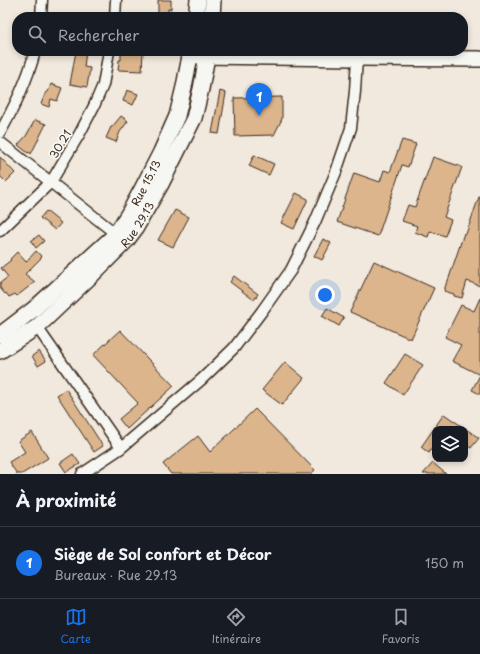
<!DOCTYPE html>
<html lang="fr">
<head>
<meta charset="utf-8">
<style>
	body { margin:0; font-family:"Playpen Sans",sans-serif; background:#20242c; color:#f1f3f6 }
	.controls { position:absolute; right:12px; bottom:12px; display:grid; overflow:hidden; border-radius:8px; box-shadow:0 2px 6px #0003 }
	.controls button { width:36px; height:36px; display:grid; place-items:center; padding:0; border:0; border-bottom:1px solid #363941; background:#171b24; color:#f1f3f6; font:20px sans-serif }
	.you { position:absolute; left:325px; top:295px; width:14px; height:14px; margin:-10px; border:3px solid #fff; border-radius:50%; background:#1a73e8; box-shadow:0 0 0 6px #1a73e833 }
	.badge { display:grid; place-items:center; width:26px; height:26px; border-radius:50%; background:#1a73e8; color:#fff; font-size:13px; font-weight:700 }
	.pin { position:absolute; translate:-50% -33px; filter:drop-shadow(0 1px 2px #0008) }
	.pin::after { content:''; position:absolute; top:21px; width:14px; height:12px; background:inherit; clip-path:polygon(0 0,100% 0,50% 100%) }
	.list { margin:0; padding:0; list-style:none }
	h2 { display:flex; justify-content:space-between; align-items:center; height:52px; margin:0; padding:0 16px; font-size:17px }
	h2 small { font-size:13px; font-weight:400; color:#9ea1a6 }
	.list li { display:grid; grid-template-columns:26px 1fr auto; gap:12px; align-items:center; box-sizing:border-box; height:72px; padding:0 16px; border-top:1px solid #363941 }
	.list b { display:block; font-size:15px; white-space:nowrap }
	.list p { margin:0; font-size:13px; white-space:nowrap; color:#9ea1a6 }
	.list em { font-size:13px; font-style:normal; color:#9ea1a6 }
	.icon { flex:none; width:22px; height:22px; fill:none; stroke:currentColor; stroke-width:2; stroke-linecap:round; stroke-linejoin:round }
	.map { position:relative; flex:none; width:480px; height:474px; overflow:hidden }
	.search { position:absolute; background:#171b24; box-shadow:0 2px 6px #0003; left:12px; right:12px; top:12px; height:44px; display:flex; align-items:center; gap:10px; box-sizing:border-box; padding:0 14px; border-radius:16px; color:#9ea1a6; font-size:15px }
	.sheet { height:124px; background:#171b24 }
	nav { display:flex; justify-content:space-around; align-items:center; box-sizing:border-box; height:56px; border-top:1px solid #363941; background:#171b24; font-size:11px; color:#9ea1a6 }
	nav a { display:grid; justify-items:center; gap:2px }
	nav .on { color:#1a73e8 }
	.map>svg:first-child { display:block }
	.building { fill:#dcb58d; stroke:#3b2a1e }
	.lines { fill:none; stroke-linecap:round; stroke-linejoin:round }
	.minor-casing { stroke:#3b2a1e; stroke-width:13 }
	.secondary-casing { stroke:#3b2a1e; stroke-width:18 }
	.minor { stroke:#f6f6f2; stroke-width:10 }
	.secondary { stroke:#f6f6f2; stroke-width:15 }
	.labels { text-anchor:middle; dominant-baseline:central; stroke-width:3.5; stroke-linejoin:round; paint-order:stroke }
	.street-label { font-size:11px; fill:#3b2a1e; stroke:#f6f6f2 }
</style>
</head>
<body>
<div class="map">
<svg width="480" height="474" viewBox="0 0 480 474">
	<rect width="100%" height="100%" fill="#f1e9de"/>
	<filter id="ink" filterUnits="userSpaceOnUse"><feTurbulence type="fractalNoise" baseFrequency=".025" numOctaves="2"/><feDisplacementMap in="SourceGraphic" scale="8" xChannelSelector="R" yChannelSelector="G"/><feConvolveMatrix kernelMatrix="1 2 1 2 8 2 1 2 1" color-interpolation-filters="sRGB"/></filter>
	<g filter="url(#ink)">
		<path class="building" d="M158,0H171V9H168V17H158Z
			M76,51H86L84,67L90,68L87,87L70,84Z
			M121,51H143L142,71L118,70L119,60H121Z
			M51,84L62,88L57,101L51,99L49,107L41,104L46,92H48Z
			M127,90L138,94L133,105L123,101Z
			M220,91L226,93L219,134L212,133Z
			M282,97V119L274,135L235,136L234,98Z
			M121,116L128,121L120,132L116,142L106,138L111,127H112Z
			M35,120L46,124L31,154L29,152L28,153L18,145L26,136Z
			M402,140L416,144L408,167L402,165L378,236L337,222L354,173L380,182L384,170L390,172Z
			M254,155L274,164L269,175L249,166Z
			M0,157L15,173L6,182L0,176Z
			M433,157L462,167L444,217L451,220L445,236L430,231L428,237L415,232L417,226L402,221L408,205L415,207Z
			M296,193L308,199L294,229L281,223Z
			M479,197H480V286L467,281L462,298L454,296V294L444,291L447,281H448L464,233L466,234Z
			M175,210L189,217L173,247L158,240Z
			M46,211L61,223L55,230L40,218Z
			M39,235L44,241L36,248L31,241Z
			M323,239L331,243L322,260L314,256Z
			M36,251L42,257L25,274L35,282L17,296L15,294L9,297L6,293L5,294L0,288V283L8,277L1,268L11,260L10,259L17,252L26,262Z
			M374,261L434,288L411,339L350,312Z
			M234,276L258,294L254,300L230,282Z
			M480,298V394L472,390L480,375L452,361L461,345L445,337L461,305L474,311Z
			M327,308L344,318L339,326L322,316Z
			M120,330L174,386L140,417L127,429L119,419L138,403L93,355Z
			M39,351L46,361L38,366L32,356Z
			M405,354L423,365L403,395L386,383Z
			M285,362L304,378L282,405L262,390Z
			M66,389L103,446L94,452L57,395Z
			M255,409L315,470L311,474H171L163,464L198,436L210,452Z
			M444,414L479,438L471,448L465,444V429H435V444L429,453L421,447Z
			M32,432L48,458L22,474H17L9,462L25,452L18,441Z
			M73,454L80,464L66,472L60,463Z
			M433,463L446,474H423Z"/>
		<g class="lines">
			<defs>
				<path id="minor" d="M41,17L42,0
					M115,17L116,0
					M0,133C14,107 28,80 35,51
					M0,142L116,234
					M0,231L51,182L80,133L94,106L103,85L109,51
					M37,327L121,448
					M82,474L121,448L201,380L234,348L262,311L291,270L315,222L336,172L351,128L355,91L357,58"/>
				<g id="secondary">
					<path d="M196,17L198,0"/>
					<path d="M212,17L213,0"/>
					<path d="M198,56L357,58L480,59"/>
					<path id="s1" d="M0,335L34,309L116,234L129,213L142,189L161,152L177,116L184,87L191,51"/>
					<path id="s2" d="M0,351L37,327L93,274L126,241L135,229L161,184L194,118L201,89L208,51"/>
				</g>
			</defs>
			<use href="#minor" class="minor-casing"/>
			<use href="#secondary" class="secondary-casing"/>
			<use href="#minor" class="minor"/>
			<use href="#secondary" class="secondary"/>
		</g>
	</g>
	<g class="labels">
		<g class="street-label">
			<text transform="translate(60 144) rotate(-59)">30.21</text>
			<text stroke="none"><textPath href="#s1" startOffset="213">Rue 15.13</textPath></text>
			<text stroke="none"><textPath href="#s2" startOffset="188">Rue 29.13</textPath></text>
		</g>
	</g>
</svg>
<div class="controls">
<button><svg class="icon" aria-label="layers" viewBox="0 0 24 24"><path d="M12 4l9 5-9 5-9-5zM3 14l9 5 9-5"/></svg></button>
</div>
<div class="you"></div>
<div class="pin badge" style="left:259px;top:116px">1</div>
<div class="search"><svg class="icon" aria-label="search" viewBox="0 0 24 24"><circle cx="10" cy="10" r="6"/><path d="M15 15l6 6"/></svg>Rechercher</div>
</div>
<section class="sheet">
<h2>À proximité<small></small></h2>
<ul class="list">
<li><span class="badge">1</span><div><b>Siège de Sol confort et Décor</b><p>Bureaux · Rue 29.13</p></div><em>150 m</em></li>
</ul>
</section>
<nav>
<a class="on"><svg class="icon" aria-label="map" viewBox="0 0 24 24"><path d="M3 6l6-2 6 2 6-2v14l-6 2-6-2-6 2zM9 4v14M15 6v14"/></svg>Carte</a>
<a><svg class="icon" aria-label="directions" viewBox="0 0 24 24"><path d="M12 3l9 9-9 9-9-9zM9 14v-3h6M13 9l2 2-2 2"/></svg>Itinéraire</a>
<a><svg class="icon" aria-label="saved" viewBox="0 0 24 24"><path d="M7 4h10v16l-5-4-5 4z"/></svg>Favoris</a>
</nav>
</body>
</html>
